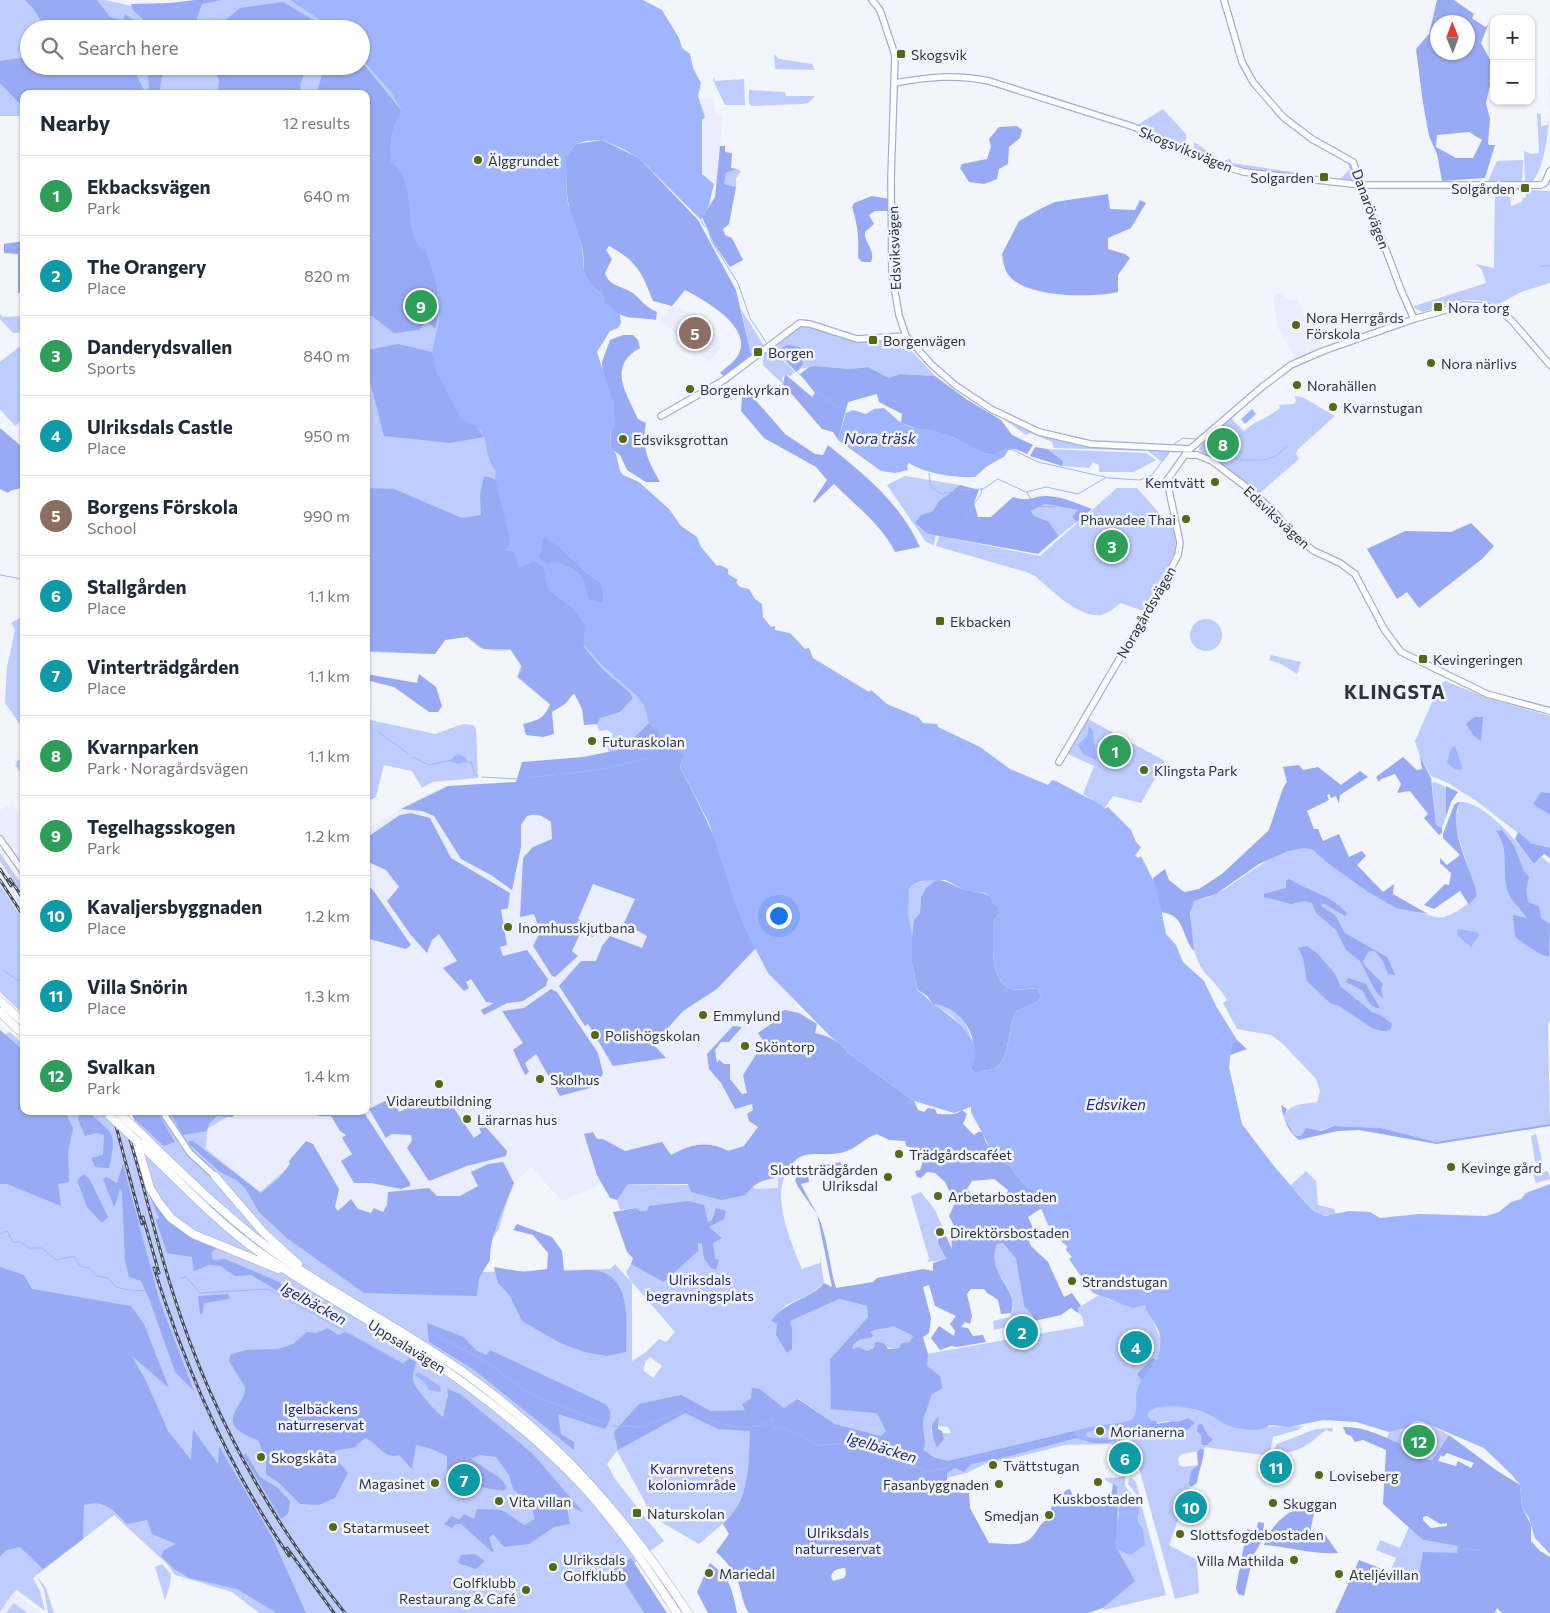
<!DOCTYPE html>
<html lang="en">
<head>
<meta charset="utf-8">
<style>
	body { margin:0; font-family:Commissioner,sans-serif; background:#f2f2f3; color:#1f2937 }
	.controls { position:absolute; right:15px; top:15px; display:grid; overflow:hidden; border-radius:10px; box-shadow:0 1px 4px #0004 }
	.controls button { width:45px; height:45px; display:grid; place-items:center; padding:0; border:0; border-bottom:1px solid #e0e1e3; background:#fff; color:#1f2937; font:25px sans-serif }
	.compass { position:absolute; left:1430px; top:15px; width:45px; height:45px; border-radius:50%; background:#fff; box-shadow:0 1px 4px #0004; rotate:359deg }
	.you { position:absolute; left:778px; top:915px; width:18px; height:18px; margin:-12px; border:4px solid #fff; border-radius:50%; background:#1a73e8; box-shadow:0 0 0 8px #1a73e833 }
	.badge { display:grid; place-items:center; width:32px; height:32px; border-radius:50%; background:#db2777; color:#fff; font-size:16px; font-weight:700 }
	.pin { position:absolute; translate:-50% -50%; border:2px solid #fff; box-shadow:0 1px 5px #0006 }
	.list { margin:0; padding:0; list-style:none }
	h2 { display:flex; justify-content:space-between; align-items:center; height:65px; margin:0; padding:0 20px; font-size:21px }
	h2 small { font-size:16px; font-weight:400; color:#747a83 }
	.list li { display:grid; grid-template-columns:32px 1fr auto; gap:15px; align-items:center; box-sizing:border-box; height:80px; padding:0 20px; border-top:1px solid #e0e1e3 }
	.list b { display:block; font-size:19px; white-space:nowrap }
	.list p { margin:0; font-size:16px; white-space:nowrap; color:#747a83 }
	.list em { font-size:16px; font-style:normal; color:#747a83 }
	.icon { flex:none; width:28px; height:28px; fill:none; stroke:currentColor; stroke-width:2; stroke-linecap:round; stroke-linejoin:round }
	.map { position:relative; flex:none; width:1550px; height:1613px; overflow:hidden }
	.search { position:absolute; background:#fff; box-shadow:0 1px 4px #0004; left:20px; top:20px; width:350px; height:55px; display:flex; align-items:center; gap:12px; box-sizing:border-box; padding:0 18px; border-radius:28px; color:#747a83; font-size:19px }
	.panel { position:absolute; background:#fff; box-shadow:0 1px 4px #0004; left:20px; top:90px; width:350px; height:1025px; border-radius:10px }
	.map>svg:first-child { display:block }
	.built { fill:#e9edfe }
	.green { fill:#beccfe; fill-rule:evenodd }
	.forest { fill:#98aaf4; fill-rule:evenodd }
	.water { fill:#a1b4fe; fill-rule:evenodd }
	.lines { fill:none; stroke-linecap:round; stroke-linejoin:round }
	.stream { stroke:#a1b4fe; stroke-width:1 }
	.minor-casing { stroke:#a6afcf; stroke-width:8 }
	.highway-casing { stroke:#a6afcf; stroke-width:9 }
	.minor { stroke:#fff; stroke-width:5.5 }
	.highway { stroke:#fff; stroke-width:8 }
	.rail-casing { stroke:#4a4e59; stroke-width:3 }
	.rail { stroke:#f3f5fc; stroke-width:1; stroke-dasharray:4; stroke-linecap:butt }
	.highway-bridge-casing { stroke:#a6afcf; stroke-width:9; stroke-linecap:butt }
	.highway-bridge { stroke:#fff; stroke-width:8 }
	.poi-dot { fill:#546816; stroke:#f3f5fc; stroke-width:2 }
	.labels { text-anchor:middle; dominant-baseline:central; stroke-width:5; stroke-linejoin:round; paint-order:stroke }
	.poi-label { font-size:14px; fill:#303440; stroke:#f3f5fc; text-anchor:start }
	.street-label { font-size:14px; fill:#303440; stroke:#f3f5fc }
	.park-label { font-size:14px; fill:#1b1d70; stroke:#f3f5fc }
	.water-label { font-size:15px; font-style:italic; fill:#22287a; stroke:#f3f5fc }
	.district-label { font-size:19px; font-weight:bold; letter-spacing:1px; fill:#303440; stroke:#f3f5fc }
</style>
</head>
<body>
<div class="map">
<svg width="1550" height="1613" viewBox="0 0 1550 1613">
	<rect width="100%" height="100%" fill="#f3f5fc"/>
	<path class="built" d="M712,98L717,114L723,116L716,184L707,179L702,173L701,165L702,120L705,117L699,99Z
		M1283,292L1285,298L1298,301L1305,317L1311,319L1322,347L1295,359L1279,330L1273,297Z
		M672,306L691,313L718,336L721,348L709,362L672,330L658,322Z
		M651,776L756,948L768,973L791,996L794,1003L814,1025L883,1085L839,1153L810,1154L786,1168L670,1183L600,1184L562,1201L531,1167L516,1181L496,1233L324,1268L168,1111H366V829L429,793L448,786Z
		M13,803L24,820L22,866L0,834V810Z
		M0,861L24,897V921L0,885Z
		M771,1177H778V1188L755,1189L753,1186Z
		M14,1592L41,1613H0V1601Z"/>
	<path class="green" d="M0,0H105L136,7L199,0H319L350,29H29V66H361V39L424,98L715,754L612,768L607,746L613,734L607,730L599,731L597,725L585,719L582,694L557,696L549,704L517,677L522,663L512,650L498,651L480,648L467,637H457L445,640L435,654L366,652V94H24V116H0Z
		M774,54L779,59L812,64L815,70L775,69Z
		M1550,73C1550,104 1550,162 1532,182H1525L1524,151L1531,154L1539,153L1537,113L1541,114V126L1549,125Z
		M714,77L715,81L744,79L745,105H725L713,80Z
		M749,90L785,92L786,96H815L808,103L801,104L751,106L749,103Z
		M1163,109L1186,134V144L1182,145L1139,127V124Z
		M1194,142L1222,161L1230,159L1232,163L1340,179L1350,169L1346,160L1351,163L1356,174L1352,176V181L1239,168L1198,153L1194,150Z
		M1523,160L1522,181H1488L1497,161Z
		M737,169L741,171L736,178V187L724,184L726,173Z
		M1509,188L1504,190L1503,193H1510L1511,206L1522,202L1523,198H1526V194H1522L1521,190H1517L1515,194L1512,188C1526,189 1536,191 1550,191V283L1521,292L1497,305C1467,294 1452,303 1423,312L1416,309L1414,306L1486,283L1482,270L1476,264L1494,268L1495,189Z
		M741,309L764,346L752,358Z
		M0,314L3,317L24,316V327L18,333H13L0,319Z
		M805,326L850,339L902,341L935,376L900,374L889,378L868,367L850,369L815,366L801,369L802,366L781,348L776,350L773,346L799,328Z
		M24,343V419L15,426L0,409V362Z
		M770,348L795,372L790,376L785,374L782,378L783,384L763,365L764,354Z
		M1295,396L1302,397L1335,416L1298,449L1296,454L1299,459L1260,493L1227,473L1199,450V447L1231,418L1244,431C1256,420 1268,418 1280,408L1279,405L1294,404L1296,401Z
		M1001,417C1054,443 1086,447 1143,449L1144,451L1054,448L1052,442L1030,433L1026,435Z
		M1047,449L1146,453L1156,460L1134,472H1099V465L1093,462L1089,468L1062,466V461Z
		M1145,449L1171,451L1162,462Z
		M905,476L960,485L938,502L933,511L921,515L916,523L928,534L936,535L934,545L926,542L887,485Z
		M1117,488H1137L1176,532L1175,554L1143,611L1121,603C1115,607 1108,614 1101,615C1080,619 1049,588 1035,576L1026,572L936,546L939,536L1040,556Z
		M1045,504L1078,510L1072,517L1077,522L1059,536L1048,521L1034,516L1031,511Z
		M24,582V724L21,726L5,703L7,667L15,630L11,623L23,616L21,595Z
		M1190 635a16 16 0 1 1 32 0a16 16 0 1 1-32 0Z
		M1271,655L1301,662L1297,674L1281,664L1269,660Z
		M1445,681L1490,699L1550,716V793L1541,792L1534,804L1550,815V848L1531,843L1475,800L1448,783L1431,776L1420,757L1415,741L1440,684Z
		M366,719L435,734L463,724L473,725L476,729L478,778L432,782L422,788L412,771L384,765L376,797L366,803Z
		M1088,719L1165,761L1141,803L1113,796L1104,809L1083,794L1094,766L1066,753L1085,720Z
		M24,756V777L15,765L17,764L16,762Z
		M1435,782L1446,787V817L1442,828L1436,825L1432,783Z
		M1460,802C1485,801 1520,845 1534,864L1542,857L1550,864V1021L1548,1024L1550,1124L1436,1142L1381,1128L1334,1126L1301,1136L1294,1135L1284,1117C1290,1103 1303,1104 1317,1102L1320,1091L1316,1079L1283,1044L1271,1035L1237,1029L1223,1003L1227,1000C1221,990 1215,983 1207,975C1192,959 1189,928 1191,907L1194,901C1201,899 1210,897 1216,894C1237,884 1289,836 1313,850C1318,852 1321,858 1325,861L1424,914C1429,914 1432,917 1436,917C1449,920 1469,904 1477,895L1454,823Z
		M0,853L23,886L24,897L0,861Z
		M936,880L926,888L921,897L920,913L914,919L912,936C909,922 901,891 915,882Z
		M0,885L24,921V1015L0,992Z
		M933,1004C954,1005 964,1017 971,1037L951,1015Z
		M10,1032L24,1045V1111H237L207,1129L206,1149L260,1192L307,1151L331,1206L349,1219L510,1189L499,1229L492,1239L480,1272L610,1269L615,1264L632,1283V1361L646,1352L659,1339L666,1342L675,1332L630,1280L626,1272L631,1264L664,1224L721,1237L708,1227L712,1220L708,1222L640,1211L636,1208L620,1210L617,1200L627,1184L753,1186L755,1189L778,1188V1177L785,1176C773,1201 792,1245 802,1269L820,1263V1257L824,1283L810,1294L786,1305L771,1321L777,1324L789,1321L839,1299L867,1306L868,1317L830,1359L831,1371L1084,1326L1082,1316L1078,1313V1308L1099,1295L1109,1300L1145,1305L1160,1338L1159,1357L1193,1409L1207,1413L1231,1427L1303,1426L1298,1430L1273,1437L1271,1449L1263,1455L1205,1447L1204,1450L1182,1454L1178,1458L1179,1465L1184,1467L1198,1465L1169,1545L1197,1560L1199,1593L1175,1599L1130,1435L1124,1436L1122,1442L1117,1444L1065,1445L1002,1461L987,1463L967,1473L941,1479L750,1437L747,1486L732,1516L699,1544L649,1515L646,1504L617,1451L607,1464L615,1479L664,1541L619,1574L644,1613H259L232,1592L175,1575L167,1564L114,1515L33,1578L40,1591L45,1611L17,1590L12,1594L0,1612V1036ZM650,1357L662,1366L653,1378L643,1370L646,1361ZM760,1389L785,1409L799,1399L835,1424L881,1436L939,1458L712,1415L701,1406L711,1411L746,1410L751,1398ZM939,1418V1426L948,1427L951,1433H942L944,1439L937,1448L931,1430ZM1188,1418L1184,1432L1172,1430L1144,1434L1135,1432C1147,1428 1166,1418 1177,1422Z
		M1536,1134L1542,1160L1539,1164L1535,1162L1531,1136Z
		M1306,1171L1316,1181L1318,1205L1334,1209L1336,1214C1314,1222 1305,1196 1290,1186Z
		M1548,1171L1550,1179L1536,1183L1533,1174Z
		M921,1192L935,1210L942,1226L935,1229L938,1243L946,1260L927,1262L929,1259L911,1196Z
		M1003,1243L1016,1259L1024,1306L1032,1315L1034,1321L994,1330L993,1321L1010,1317C1011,1313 1013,1309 1013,1306C1011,1278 986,1274 997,1244Z
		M893,1326L913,1336C904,1352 889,1350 875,1342L874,1348L867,1351L859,1347L852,1350C856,1340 864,1337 874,1336L870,1332C877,1328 885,1330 893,1326Z
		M1414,1421L1428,1424L1449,1435L1432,1460C1420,1458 1404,1455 1399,1443L1387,1438L1389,1432L1400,1429L1402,1432V1429Z
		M1333,1428L1332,1432L1326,1430C1306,1446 1299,1454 1272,1453L1277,1444L1316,1429Z
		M1125,1477V1486L1142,1507L1166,1595L1104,1610L1103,1608L1134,1581L1116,1549L1130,1555L1143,1529L1138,1522L1139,1514L1128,1501L1117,1514V1487L1105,1480V1478Z
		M1132,1478L1136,1482L1141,1500L1128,1484L1129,1479Z
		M1409,1527L1423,1540L1458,1546V1553L1417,1572L1391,1570L1396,1558L1376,1550L1380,1540L1400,1548Z
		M162,1564L171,1574L170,1584L165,1600L155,1567Z
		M37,1576L46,1588L54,1613H48L44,1590Z
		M14,1603L27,1613H6Z"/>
	<path class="forest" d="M25,0H97L110,17L123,21L125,14L136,22L135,29H46L33,8Z
		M195,0H221L202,4L197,18L199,29H153L133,10L131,4L170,3Z
		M1437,0H1454L1474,14L1472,18L1485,27L1488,25L1481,43L1494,67L1486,103L1490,119L1488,143L1489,145H1495L1485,178L1442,181L1437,154L1429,136L1423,103L1416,49L1429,34ZM1468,22V52H1438V22ZM1469,132L1482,140L1473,158H1456L1436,147L1437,135Z
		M283,2L322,25L320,29H215L240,8Z
		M29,55V66H132L144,90L149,89L148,76L143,66H161L163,72L159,94H24V105L17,101L0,83V61L21,58Z
		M361,61L402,111C391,128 390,142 391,162C415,176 406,215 415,238C418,244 424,247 427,253C437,274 443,307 435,329L427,321L419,330L394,333L372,316L366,317V94H316L325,66H361Z
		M213,66H307L300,85L301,94H218L219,80Z
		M1017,126L1022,130L1020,138L1009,147L1008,164L999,169L997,179L984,184L969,182L960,168L962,164L987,159L991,147L989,139L999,127Z
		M602,140L639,158L698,220L736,290L752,358L725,377L720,373C725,368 733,363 737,357C756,328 704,300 685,290L672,306L653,301C642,273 637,261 609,246L606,250L612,259L605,273C609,287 624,286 634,294C643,302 646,307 657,312L656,320C632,316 624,322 604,303L603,294C594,291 588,279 583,271C587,249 574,228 569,207C566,192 566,171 566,156L576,144Z
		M720,146H725V152L732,153L731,168L737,169L726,173L724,184L736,187L729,224L723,229L725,235L732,238L743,260L730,267L714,244L702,217L715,197Z
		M1108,194L1110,209L1135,210L1140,200L1146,203L1131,228L1108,238V249L1125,254L1130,258L1118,275V292C1093,298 1022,298 1007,273C1004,268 1003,260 1002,254L1019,221L1042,208L1055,202Z
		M872,196L889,199V211H875L869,215L874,224L865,232C864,244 876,249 871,262H862L858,258C859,239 858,226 852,207L854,203Z
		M24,241V293H18V254L4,253V244Z
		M623,335H633L638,340L640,348C607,366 626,393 638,419L646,423C641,447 648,461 660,482H646L627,470L620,455L613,450L610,444L614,405L603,375L602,362L610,340Z
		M398,344L432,352L437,373L484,437L450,443L384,436L366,366V347L368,350Z
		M789,345L802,348C804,357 805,367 796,372L776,350Z
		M815,366L850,369L868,367L889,378L900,374L935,376L966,399L1001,420L1012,435L1033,445L1027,454C1000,440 1006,459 986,454L952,437L934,431L918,429L901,423L902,414L879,402L877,394L848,402L838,440L833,432L822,429L783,384L785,374L812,397L815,393L800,374L809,367Z
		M751,395L785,434L815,454L823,455L828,445C865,475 900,503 920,547L895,552C882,525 855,505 834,484L814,503L813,501L827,480L816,467L764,438L741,411L742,397Z
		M0,428L21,446H24V486C19,490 10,489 8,493L0,489Z
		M1035,447L1047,449L1063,461L1062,466L1030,456Z
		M484,476L495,479L498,485L511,543L506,550C520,552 533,559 544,568L548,589L572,607L585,624L584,647L602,669L629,692L633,698L620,712L600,718L597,724L584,725L582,709L574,693L565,704L552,712L554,734L543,737L526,735L523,724C537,721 545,718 550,704L518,677L522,667L510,649H484L467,637L445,640L435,654L366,651V488L394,489L462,518L481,515L480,495Z
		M960,485L979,490L974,503L978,517H991L1013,497C1031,503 1033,495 1048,496C1064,497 1078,504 1092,509L1077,522L1072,517L1078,510L1045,504L1031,511L1034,516L1048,521L1059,536L1038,554L928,534L915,523L921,515L933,511L938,502Z
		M1471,523L1494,546L1482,559L1419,608L1407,592L1397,599L1367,549L1405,531L1451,532Z
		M545,537C567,549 580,571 601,583L604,598L602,603L588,599L583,579L580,575L569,567L546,564L538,557L542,538Z
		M366,674L417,683L419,674L436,687L442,706L438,712H429L394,687L366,680Z
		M1474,717H1483L1481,741L1474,736L1466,724Z
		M649,723L672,748L684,754L680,767C695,797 711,826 722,858C732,890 739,919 756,948L717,989L683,1011L657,1040L654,1045L666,1058L613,1066L588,1024L585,1026L559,986L581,961H596L602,946L610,936L642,948L647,936L624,923L635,899L593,884L578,919L598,928L593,937L580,934L572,951L578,956L555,977L552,976L533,946L540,932L534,914L520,917L523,858L533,847L552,839L551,822C542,816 538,813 527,816L521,825V847L512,890L491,875L461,859L434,816L422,811L401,809L448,786L516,782L522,762L583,757L623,749Z
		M1403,757L1417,770L1422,769L1420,757L1431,778L1436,825L1442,828V833L1439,835L1424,818L1428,814L1410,791L1397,793L1401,784L1395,774L1381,779L1379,782L1376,777Z
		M1299,765L1303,770L1318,767L1341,785L1360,771L1368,777L1340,795L1339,804L1336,796L1331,798L1329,794L1327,795L1329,800L1307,811L1314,829H1318L1323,841L1339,834L1349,857L1362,851L1366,856L1357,865L1383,892L1394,884L1393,894L1428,914L1396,908L1367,891L1325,861L1313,850L1304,848L1288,851L1259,864L1216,894L1194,901L1190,913L1194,951C1180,935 1187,915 1160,912L1153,878L1165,869L1169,880L1184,892L1199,889L1222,874L1269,830L1283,788L1287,782L1283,767Z
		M1446,786L1458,792L1451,802L1446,817Z
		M1541,792L1550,793V815L1533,804Z
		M1458,802H1460C1446,828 1471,866 1477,895L1469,905L1460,891L1434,909L1424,905L1445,884L1449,885L1451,873L1440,863V858L1447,865L1460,855L1443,838V834L1454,805Z
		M411,813L430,818L451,858L510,893L508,908L501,910L507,945L500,947L503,956L527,950L548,979L546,986L523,1001L507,1003L484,1015L481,1010L494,1003L486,1002L471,979L466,982L469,988L464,991L443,968L457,961L439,934L432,940L427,953L410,934L387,901L399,887L386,870L366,861V838L400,815Z
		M1502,830L1514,846L1524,871L1529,877L1526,890L1528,902L1539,906L1541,918L1550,924L1549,957C1537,954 1525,944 1515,937L1513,915L1527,918C1521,908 1509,900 1507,889C1502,870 1510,849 1496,831Z
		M1518,832L1531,843L1550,848V858L1544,854L1534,864L1515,839Z
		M1289,879C1310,892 1329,894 1347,913L1345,916L1323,903L1321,906L1335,915L1345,933L1387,957L1395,975L1388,974L1383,961L1375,951H1369L1363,961L1364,965L1383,984L1381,989L1383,999L1375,990L1360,961L1346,950L1336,930L1316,913L1312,903L1304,901L1291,904L1264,897V894L1286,888V881Z
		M936,880C948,880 956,888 967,890C976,892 983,892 991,897L993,903L998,907V916L993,921C994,942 988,982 1012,989C1022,992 1030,986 1039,990L1041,997L1037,1002L1015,1012C1008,1028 1010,1057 997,1067C991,1072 984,1068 976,1074L970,1068C983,1040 962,1006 933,1004L927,996L918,990L912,964V936L914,919L920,913L921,897L926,888Z
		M366,885L373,890L411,945L406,949L366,938Z
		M1307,946L1317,953L1335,974L1341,987L1372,1012L1382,1016L1392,1024L1390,1030L1382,1031L1372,1028L1339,1006L1330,1003L1307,981L1303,958L1298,948Z
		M1348,978L1366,984L1380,1008H1376L1370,1004L1362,990L1346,982Z
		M551,989L557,992L598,1053L603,1073L597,1086L560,1096L536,1054L525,1063L529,1072L525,1075L513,1050L523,1043L502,1011L524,1008Z
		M785,1010L799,1013L817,1024L815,1033C828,1036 841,1041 848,1053L914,1101L918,1110L924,1112L928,1108L935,1109L937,1114C946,1114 955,1116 962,1110L967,1114L963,1124L974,1135L978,1132H982L987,1145L994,1151L997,1158L1010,1166L1026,1187L1033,1189L1042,1208L1028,1217L1033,1228L1026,1232L1031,1246L1048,1262L1064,1297L1072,1293L1081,1306L1078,1308V1313L1071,1308L1061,1315L1034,1321L1032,1315L1024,1306L1016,1259L1003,1243L997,1244C985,1276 1020,1287 1011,1313L1001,1314L998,1300L994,1297L987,1293L984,1289H971L967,1294L972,1316L970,1324L965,1322L961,1327L968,1328L973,1336L983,1335L986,1342L957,1347L951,1346L940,1350L931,1338L939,1326L954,1336L955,1331L950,1324L956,1316L935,1306L929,1285L923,1287L931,1318L929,1333L923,1337L928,1354L927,1366L940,1376L942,1388L931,1395C929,1407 923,1414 923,1426C923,1435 927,1442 923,1450L936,1458L948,1461L1075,1431L1076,1436L1108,1440L1119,1439L1107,1443H1094L1076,1438L1002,1458L971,1464L964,1472L955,1468L947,1473V1481L961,1493H969L970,1508L989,1543C1003,1543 1022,1548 1032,1537C1041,1527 1038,1523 1052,1518L1051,1507L1066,1490L1070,1489L1075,1500L1080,1503L1086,1501L1105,1502L1107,1495L1112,1492L1113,1483L1117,1487L1118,1533L1115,1545L1135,1581L1103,1608L1088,1613H749C742,1604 742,1592 738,1582C733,1569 726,1561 716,1552L729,1534L723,1524C751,1498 748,1466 750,1431L718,1429L685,1413L618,1450L614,1432L639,1404L681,1395L711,1411L745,1410L742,1405L751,1398L752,1388L760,1389L784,1408L798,1399L835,1424L881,1436L886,1431L877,1413L831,1409L830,1359L868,1317L867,1306L839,1299L790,1321L792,1328V1349L787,1353L776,1335L777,1324L771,1321C788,1299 808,1301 824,1283L832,1287L817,1214L798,1187L795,1180C804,1164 824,1166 840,1162L842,1167L829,1173L820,1170L808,1174L809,1182L801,1184C808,1200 819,1213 823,1230C829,1249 830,1269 836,1288L873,1282L877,1278L923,1269L933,1271V1263L946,1259L938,1243V1239L946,1236L952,1249L951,1237L953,1232L955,1234L957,1232L949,1216L955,1203L945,1182L935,1173L927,1172L921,1178L917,1177L915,1171L920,1170L923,1161L916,1158L913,1148L906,1146L905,1141L889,1140L877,1134C866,1137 858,1147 847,1151C819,1161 801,1141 785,1176C770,1178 754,1181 746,1195L721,1200L691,1192L688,1184H628L617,1200L610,1198L597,1175L584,1134L593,1132L597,1139H603L625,1151L662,1142L671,1155C691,1144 708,1140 728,1151L744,1146L758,1127L749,1121L747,1114L753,1110L752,1104L735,1109L721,1083L709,1069L707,1054L733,1026L742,1027L729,1042H721L715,1050L717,1063L719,1060L724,1064H730V1079L742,1094L747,1093L743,1075L764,1042L758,1033L778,1019L773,1014ZM994,1179L1008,1190L1004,1199C986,1202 980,1204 967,1189L972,1181ZM893,1326L913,1336L909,1342L902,1343L899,1348L888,1349L884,1343L875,1342L874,1348L867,1351L859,1347L852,1349C857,1337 865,1340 874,1336L870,1332C877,1328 885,1330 893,1326ZM845,1568L846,1574L844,1578L833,1581L831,1577C833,1569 837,1569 845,1568Z
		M0,1030L24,1051V1111H65L73,1128L68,1152L69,1182L58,1184L61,1206L7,1184H0Z
		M1237,1040L1247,1049L1230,1055L1232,1043Z
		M441,1095L444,1098L450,1096L454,1103L453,1107L474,1138L481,1133L479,1127L484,1125L507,1151L506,1156L467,1166L429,1181L407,1148L412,1140L411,1135L392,1134L386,1138L369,1109L393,1097L399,1112L424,1100L426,1102Z
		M1281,1105L1287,1109L1284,1117L1294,1135L1301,1136L1306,1128L1321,1131L1334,1126L1381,1128L1436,1142L1550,1124V1126L1437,1144L1359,1130L1337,1131L1299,1140C1287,1131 1284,1119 1281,1105Z
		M80,1111H87C114,1135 117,1131 109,1168L95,1167L91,1158L103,1155L104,1135L97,1133L85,1136L78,1119Z
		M130,1111H157L175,1142L164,1146L131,1116Z
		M169,1111H238L232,1117L217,1116L209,1124L207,1131L183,1135Z
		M317,1111H363L410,1183V1186L401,1189L371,1183H354L341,1161L352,1154L342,1138L346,1135L340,1131L331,1116H318Z
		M189,1141H193L261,1193L279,1178L290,1164L289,1161L306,1141L313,1144L339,1189L335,1207L338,1211L351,1199L358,1209L371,1213L374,1208L383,1212L387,1205L388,1192L429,1188L437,1196H460L478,1186L471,1172L488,1164L503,1162L514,1183C505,1207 489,1235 490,1260L479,1278L477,1296L364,1293L288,1239L259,1212L245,1188L236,1180L220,1172L189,1144Z
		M123,1164L159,1299L194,1391L175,1372L150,1301L141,1281L129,1277L125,1261L122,1192L120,1188L118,1197L114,1207L103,1179L106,1177L117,1183Z
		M84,1174L90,1180L108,1217L102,1223L87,1207L77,1180Z
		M148,1192L167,1220L181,1230L217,1247L211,1253L213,1260L225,1259L279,1282L301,1302L318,1312L316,1314L251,1275L235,1276L220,1266L209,1265L194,1271L192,1257L167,1253L156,1220L159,1218Z
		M689,1201L704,1205L708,1222L712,1220L716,1208L726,1211L724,1219L709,1227L722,1238L713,1243L715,1259L719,1260L716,1270L711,1268L704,1258L702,1244L698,1243V1251L664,1282L631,1264L633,1258L627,1252L613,1212L636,1208L640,1211H647L649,1206Z
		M517,1224L552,1237L562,1251L564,1271C575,1271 592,1268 602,1272C632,1282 626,1326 626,1352L607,1356L585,1352L560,1343L522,1321L510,1296L498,1283L494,1267L524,1272L547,1269L548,1253L533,1235L513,1230Z
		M0,1267L24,1275L32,1289L131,1306L144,1324L169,1388L132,1356L147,1383L168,1431L191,1460L193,1429L218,1464L219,1446L272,1537L306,1613H277L237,1589L189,1578L174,1569L161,1556L164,1550L176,1544L152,1534L147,1520L127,1524C113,1510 105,1499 84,1505L83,1539L43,1569L20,1547L7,1550L0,1556Z
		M228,1294L230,1299L204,1303L203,1313L200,1314L198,1296Z
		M427,1323L464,1337L476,1350L486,1355L490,1350L605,1404C614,1413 610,1420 605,1429L558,1414L561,1434L574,1442V1450L474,1370L429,1342Z
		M328,1328L338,1335L345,1332L403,1364L409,1358L416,1362C415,1369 411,1376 414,1383C417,1391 436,1412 443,1417L448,1395L447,1389L460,1394L532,1453L583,1512L566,1504L570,1524L554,1527L529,1544L504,1547L493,1534L489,1538L494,1552L491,1551L461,1524H456L452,1528L444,1524L452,1516L459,1520L464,1514L474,1519L477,1509L502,1510L524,1525L535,1519L531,1505L513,1489L509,1475L496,1457L480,1455L471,1459L500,1478L507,1487L503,1491L481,1487L468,1472L447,1470V1456L432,1449L416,1445L412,1469L399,1455C382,1459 379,1443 365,1438L355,1447L334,1451L336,1458L348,1473L335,1498L319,1505L300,1504L279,1483L266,1474V1461L258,1440C209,1423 247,1406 245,1387L229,1361L230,1355L246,1350L278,1349L293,1344L307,1332L317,1333Z
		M1153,1358L1156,1360L1142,1381L1137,1374Z
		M939,1417L938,1429L942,1431L944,1439L937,1448C933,1437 927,1425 939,1417Z
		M1188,1418L1195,1423L1182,1434L1172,1430L1163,1435L1135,1432L1130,1435L1128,1427H1148L1152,1421H1156L1157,1424L1174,1421L1177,1422Z
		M1202,1424L1208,1436L1213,1439L1207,1445H1202L1201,1435L1197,1431L1198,1425Z
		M1343,1427C1362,1426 1382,1436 1399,1443C1404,1455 1420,1458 1432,1460L1449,1435L1496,1470L1520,1485L1522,1507L1531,1525V1541L1540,1551L1550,1557V1613H1502L1497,1608L1495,1613H1335L1359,1560L1390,1572L1391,1570L1417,1572L1420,1569L1423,1552L1457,1553L1458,1546L1423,1540L1383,1504L1386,1450L1363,1440L1355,1442L1351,1436L1346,1434ZM1447,1453L1474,1463L1471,1468L1458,1461L1456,1466L1438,1461L1441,1455L1443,1457ZM1427,1516L1440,1524L1447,1523V1526L1431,1528L1423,1520V1517Z
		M1200,1449L1204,1450C1203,1462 1198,1473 1197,1483L1191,1487L1189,1484L1191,1471L1198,1465L1197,1452Z
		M246,1454L260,1477L278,1488L290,1501L288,1514L281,1519L243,1455Z
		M1316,1503L1310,1533H1324L1338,1553C1314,1555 1289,1547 1264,1545C1271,1523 1292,1506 1316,1503Z
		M1258,1522L1264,1523L1263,1539L1253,1556L1244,1596L1238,1594L1236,1588L1247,1529L1256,1531Z
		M475,1554L485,1561L476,1569L458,1563L461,1555Z
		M631,1558L667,1613H644L619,1574L610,1572Z
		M710,1563C731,1579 732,1589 737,1613H708L697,1592Z"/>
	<path class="water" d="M290,0H643L662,10L679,38L682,48L690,54L693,68L701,83L698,96L705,117L702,120V174L714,184L709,205L701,220L639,158L621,148L602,140L587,141L576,144L566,156C566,166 566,202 570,210C576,222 586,257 583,271L596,290L603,294L604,302L620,315L621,323L618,328L610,331L597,352L614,405L615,425L611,431L610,444L616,454L620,471L623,475L639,482L669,509L681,526L697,537L701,547L717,566L720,565L728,569V574L738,580L736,582L740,587L749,589L755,599L762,604L763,617L771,627L775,626V630L790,633L805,649L809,648L813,658L869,692L871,690L887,704L918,717L923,723L937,724L938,727L980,747L1010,769L1048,785L1052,780L1056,781L1101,805L1104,809L1108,807L1131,830L1136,842L1141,847L1135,856L1139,858L1141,856L1157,888L1166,934L1176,945L1183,962L1204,981L1216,1006L1237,1040L1232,1043L1229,1067L1242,1124L1273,1165L1305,1202L1314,1211L1325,1216L1349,1211L1370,1212L1380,1218L1419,1214L1486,1216L1499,1212L1511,1202L1521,1199L1526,1193L1550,1184V1554L1535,1538L1529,1518L1522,1507L1520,1485L1512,1475L1484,1448L1423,1422L1414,1421L1406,1428L1389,1432L1356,1422L1323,1420L1289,1427L1269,1425C1264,1433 1241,1429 1232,1427C1224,1425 1216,1418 1208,1414C1194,1407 1164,1402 1150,1410L1147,1415L1152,1421L1148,1427L1120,1429L1119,1439L1087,1440L1076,1437L1075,1431C1087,1426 1126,1423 1131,1420C1140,1413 1134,1400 1137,1391C1145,1366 1162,1369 1160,1336C1159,1326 1147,1316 1145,1305L1133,1308L1093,1293L1069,1259L1072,1257L1066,1250L1067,1246L1062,1242L1055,1229L1048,1225L1033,1189L1026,1187L1010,1166L997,1158L994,1151L988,1148L987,1142L971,1112V1107L954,1113L914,1101L848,1053L844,1047L830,1036L768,973L745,929L735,903L709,823L680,767L684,754L672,748L649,723L644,705L636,695L601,664L583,644L585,624L572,607L548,589L544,568L535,561L518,568L514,551L505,550L511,543L495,479L496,471C478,447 497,431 461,420L437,373L432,352L439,320L437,285L426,251C401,239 419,178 391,162C390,142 391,128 402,111L391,92L361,58V29H334ZM545,537C567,549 580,570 601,583L604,598L602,603L588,599L583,579L580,575L563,564L555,562L546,564L538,557L542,549V538ZM945,880L965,890L985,893L991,897L993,903L998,907V916L993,921C994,942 988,982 1012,989C1022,992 1030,986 1039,990L1041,997L1037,1002L1015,1012C1008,1028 1010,1057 997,1067C991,1072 984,1068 976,1074L970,1068C990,1043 953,1018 935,1005C928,1000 924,994 918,991L912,964V936L908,914L909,889L912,885L920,881ZM1106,1429L1119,1434C1109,1437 1093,1442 1085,1436L1087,1432Z
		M884,408C891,413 895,419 902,423C913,430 925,428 936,431C954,437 970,445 986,454C997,457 1002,448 1012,448V450H1008L1005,456L986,467L975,477C955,478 926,474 909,463L907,466L908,470L895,473L881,471L838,440L846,413L853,410L866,414L874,409Z
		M1252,409L1256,414L1245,424L1241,419Z
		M1089,726L1093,731L1096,760L1083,754L1078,745L1087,736Z
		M1455,746L1463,769L1456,770L1447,763L1451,748Z
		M458,754L466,758L467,761L458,764L450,761L454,756Z
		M1457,929L1477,932L1479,935L1471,947L1458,936Z
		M418,1372L440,1386L441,1392L429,1390L424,1382L415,1375Z
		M1126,1500H1134L1139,1507L1138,1522L1143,1529L1145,1545L1130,1555L1116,1549L1115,1545L1120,1503Z"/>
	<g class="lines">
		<path class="stream" d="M701,220L705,227
			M709,233L712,242L738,283L750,318L766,342
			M1541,266H1550
			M772,348L818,392L846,414
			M1174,444L1183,438L1196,439
			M1202,444L1208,449L1224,451L1238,460H1261
			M1011,449L1038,462L1109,478L1140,480L1152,475L1169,452
			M1263,460L1275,457L1287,446
			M929,473L931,487L942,494L959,490L983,489L998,479L1026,492L1046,487L1078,494L1105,478
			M1027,492L1034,506L1055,507
			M966,516L981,494L982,489
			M0,575L22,579
			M23,579H24
			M378,732L408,753
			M413,757L429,765L452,760
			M652,758L666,741
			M465,762H471L475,775L478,776
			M612,767L648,758
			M562,774L609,768
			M482,777L518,779
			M525,778L556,775
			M4,971L18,980H24
			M0,1234L7,1231L13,1242H21L29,1248H42L56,1260L74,1256L80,1266L89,1268L97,1276L108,1278L116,1287L133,1291L147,1290
			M181,1278L186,1277L200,1293L268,1289L408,1366
			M430,1332L485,1361L530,1394L608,1425
			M611,1426L644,1427L686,1409C707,1420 734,1431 758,1426C763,1426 767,1421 772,1419L773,1428L777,1429L781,1426L795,1434H800L816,1445L840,1444L930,1472L947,1467L952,1463L1076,1434
			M1458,1548L1478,1550"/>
		<defs>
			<path id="minor" d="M872,0L880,10L895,55L891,179L892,274L899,315L906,336L931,364L955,385L991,409L1039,432L1090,444L1190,449
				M1224,0L1242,62L1253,82L1283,117L1312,139L1353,162L1401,290L1414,319
				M895,83C927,77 955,74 989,81L1134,127L1213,163L1244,172L1362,185H1541L1545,183L1550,171
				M661,416L724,380L800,323L810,324L857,339L906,336
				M1190,449L1262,387L1291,365L1323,351L1414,319L1463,305L1486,306L1501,311L1512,321L1550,365
				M1185,455H1197L1212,461L1254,493L1277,515L1293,535L1314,551L1340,563L1355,574L1384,629L1401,652L1487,694L1550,711
				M1059,762L1158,593L1178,555L1180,543L1167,480L1185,455
				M0,839L24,873
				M162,1111L190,1153L215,1176"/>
			<path id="highway" d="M0,1001L24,1023
				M0,1012L24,1035
				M127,1111L131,1124
				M134,1127C182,1173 229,1221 284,1259C343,1300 408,1332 466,1374C560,1442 625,1516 688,1613
				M136,1140L150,1188L160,1204L171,1218L193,1234L278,1269
				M139,1143C174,1176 208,1213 247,1243C304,1286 369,1318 428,1358C481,1394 533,1434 577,1480C615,1520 647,1567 677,1613
				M215,1176L264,1233L298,1264"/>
		</defs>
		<use href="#minor" class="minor-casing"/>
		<use href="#highway" class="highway-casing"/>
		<use href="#minor" class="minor"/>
		<use href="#highway" class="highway"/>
		<defs>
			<path id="rail" d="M0,869L11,886
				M10,879L24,900
				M0,880L24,917
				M112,1111L142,1224
				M121,1111C141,1170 153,1231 172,1290C209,1409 267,1516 345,1613
				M143,1217L159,1273
				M154,1268C186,1370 229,1468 289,1556
				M287,1548L334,1613"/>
		</defs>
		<use href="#rail" class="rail-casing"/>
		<use href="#rail" class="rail"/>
		<defs>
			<path id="highway-bridge" d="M117,1111L134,1127
				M110,1116L139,1143"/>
		</defs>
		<use href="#highway-bridge" class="highway-bridge-casing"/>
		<use href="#highway-bridge" class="highway-bridge"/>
	</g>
	<g class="poi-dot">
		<rect x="896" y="49" width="10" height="10" rx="2.5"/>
		<circle cx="478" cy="160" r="5"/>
		<rect x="1319" y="172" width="10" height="10" rx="2.5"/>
		<rect x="1520" y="183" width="10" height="10" rx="2.5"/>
		<rect x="1433" y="302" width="10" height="10" rx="2.5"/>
		<circle cx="1296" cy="325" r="5"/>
		<rect x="868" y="335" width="10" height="10" rx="2.5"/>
		<rect x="753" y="347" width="10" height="10" rx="2.5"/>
		<circle cx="1431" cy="363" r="5"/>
		<circle cx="1297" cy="385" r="5"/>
		<circle cx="690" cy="389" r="5"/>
		<circle cx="1333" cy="407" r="5"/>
		<circle cx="623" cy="439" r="5"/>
		<circle cx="1215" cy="482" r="5"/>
		<circle cx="1186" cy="519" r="5"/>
		<rect x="935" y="616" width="10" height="10" rx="2.5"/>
		<rect x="1418" y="654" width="10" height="10" rx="2.5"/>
		<circle cx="592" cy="741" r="5"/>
		<circle cx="1144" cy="770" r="5"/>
		<circle cx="508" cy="927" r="5"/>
		<circle cx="703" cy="1015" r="5"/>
		<circle cx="595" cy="1035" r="5"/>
		<circle cx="745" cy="1046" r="5"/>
		<circle cx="540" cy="1079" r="5"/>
		<circle cx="439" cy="1084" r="5"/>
		<circle cx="467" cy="1119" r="5"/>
		<circle cx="899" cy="1154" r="5"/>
		<circle cx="1451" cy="1167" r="5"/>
		<circle cx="888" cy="1177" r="5"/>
		<circle cx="938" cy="1196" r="5"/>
		<circle cx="940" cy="1232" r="5"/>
		<circle cx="1072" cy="1281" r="5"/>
		<circle cx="1100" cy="1431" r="5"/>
		<circle cx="261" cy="1457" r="5"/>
		<circle cx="993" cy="1465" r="5"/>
		<circle cx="1319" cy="1475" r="5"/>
		<circle cx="1098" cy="1482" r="5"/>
		<circle cx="435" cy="1483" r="5"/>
		<circle cx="999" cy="1484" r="5"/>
		<circle cx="499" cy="1501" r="5"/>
		<circle cx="1273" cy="1503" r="5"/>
		<rect x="632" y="1508" width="10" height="10" rx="2.5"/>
		<circle cx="1049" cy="1515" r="5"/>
		<circle cx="333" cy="1527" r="5"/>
		<circle cx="1180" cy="1534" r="5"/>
		<circle cx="1294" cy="1560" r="5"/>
		<circle cx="553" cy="1567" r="5"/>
		<circle cx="709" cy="1573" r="5"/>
		<circle cx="1339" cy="1574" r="5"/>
		<circle cx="526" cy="1590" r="5"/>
	</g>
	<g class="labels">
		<g class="poi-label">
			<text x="911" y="54">Skogsvik</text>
			<text x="488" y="160">Älggrundet</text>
			<text x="1314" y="177" text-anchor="end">Solgarden</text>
			<text x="1515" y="188" text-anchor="end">Solgården</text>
			<text x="1448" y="307">Nora torg</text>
			<text x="1306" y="317">Nora Herrgårds<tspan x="1306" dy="16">Förskola</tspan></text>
			<text x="883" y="340">Borgenvägen</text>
			<text x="768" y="352">Borgen</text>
			<text x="1441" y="363">Nora närlivs</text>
			<text x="1307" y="385">Norahällen</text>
			<text x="700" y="389">Borgenkyrkan</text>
			<text x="1343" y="407">Kvarnstugan</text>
			<text x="633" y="439">Edsviksgrottan</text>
			<text x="1205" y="482" text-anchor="end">Kemtvätt</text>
			<text x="1176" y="519" text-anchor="end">Phawadee Thai</text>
			<text x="950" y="621">Ekbacken</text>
			<text x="1433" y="659">Kevingeringen</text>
			<text x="602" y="741">Futuraskolan</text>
			<text x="1154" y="770">Klingsta Park</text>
			<text x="518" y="927">Inomhusskjutbana</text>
			<text x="713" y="1015">Emmylund</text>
			<text x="605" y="1035">Polishögskolan</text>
			<text x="755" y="1046">Sköntorp</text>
			<text x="550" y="1079">Skolhus</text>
			<text x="439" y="1100" text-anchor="middle">Vidareutbildning</text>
			<text x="477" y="1119">Lärarnas hus</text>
			<text x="909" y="1154">Trädgårdscaféet</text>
			<text x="1461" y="1167">Kevinge gård</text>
			<text x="878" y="1169" text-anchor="end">Slottsträdgården<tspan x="878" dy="16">Ulriksdal</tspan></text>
			<text x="948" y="1196">Arbetarbostaden</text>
			<text x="950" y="1232">Direktörsbostaden</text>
			<text x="1082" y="1281">Strandstugan</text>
			<text x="1110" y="1431">Morianerna</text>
			<text x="271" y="1457">Skogskåta</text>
			<text x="1003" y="1465">Tvättstugan</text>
			<text x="1329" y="1475">Loviseberg</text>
			<text x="425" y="1483" text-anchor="end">Magasinet</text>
			<text x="989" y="1484" text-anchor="end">Fasanbyggnaden</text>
			<text x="1098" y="1498" text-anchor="middle">Kuskbostaden</text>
			<text x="509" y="1501">Vita villan</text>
			<text x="1283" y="1503">Skuggan</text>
			<text x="647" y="1513">Naturskolan</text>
			<text x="1039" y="1515" text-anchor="end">Smedjan</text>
			<text x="343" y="1527">Statarmuseet</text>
			<text x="1190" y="1534">Slottsfogdebostaden</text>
			<text x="563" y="1559">Ulriksdals<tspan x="563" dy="16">Golfklubb</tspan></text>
			<text x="1284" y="1560" text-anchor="end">Villa Mathilda</text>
			<text x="719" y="1573">Mariedal</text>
			<text x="1349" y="1574">Ateljévillan</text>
			<text x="516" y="1582" text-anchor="end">Golfklubb<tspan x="516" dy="16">Restaurang &amp; Café</tspan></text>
		</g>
		<g class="street-label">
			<text transform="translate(1186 149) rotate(22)">Skogsviksvägen</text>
			<text transform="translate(1371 209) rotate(70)">Danarövägen</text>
			<text transform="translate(894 248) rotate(-92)">Edsviksvägen</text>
			<text transform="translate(1277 517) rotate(43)">Edsviksvägen</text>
			<text transform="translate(1146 612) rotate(-60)">Noragårdsvägen</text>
			<text transform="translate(407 1346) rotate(32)">Uppsalavägen</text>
		</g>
		<g class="park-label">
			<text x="700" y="1279">Ulriksdals<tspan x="700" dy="16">begravningsplats</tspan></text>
			<text x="321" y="1408">Igelbäckens<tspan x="321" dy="16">naturreservat</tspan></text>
			<text x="692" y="1468">Kvarnvretens<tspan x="692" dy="16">koloniområde</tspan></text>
			<text x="838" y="1532">Ulriksdals<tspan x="838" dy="16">naturreservat</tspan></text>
		</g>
		<g class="water-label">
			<text x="880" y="438">Nora träsk</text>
			<text x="1116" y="1104">Edsviken</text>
			<text transform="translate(314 1303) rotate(29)">Igelbäcken</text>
			<text transform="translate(882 1447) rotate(17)">Igelbäcken</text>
		</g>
		<g class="district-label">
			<text x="1395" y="691">KLINGSTA</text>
		</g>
	</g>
</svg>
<div class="controls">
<button>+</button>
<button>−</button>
</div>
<svg class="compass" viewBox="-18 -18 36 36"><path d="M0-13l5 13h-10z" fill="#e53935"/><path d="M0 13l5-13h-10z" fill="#747a83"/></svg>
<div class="you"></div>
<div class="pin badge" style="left:1115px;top:751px;background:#2e9e5b">1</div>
<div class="pin badge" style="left:1022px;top:1332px;background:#0f9aa8">2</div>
<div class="pin badge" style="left:1112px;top:546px;background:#2e9e5b">3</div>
<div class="pin badge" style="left:1136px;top:1347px;background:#0f9aa8">4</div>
<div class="pin badge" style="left:695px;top:333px;background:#8d6e63">5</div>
<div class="pin badge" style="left:1125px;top:1458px;background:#0f9aa8">6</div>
<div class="pin badge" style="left:464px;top:1480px;background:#0f9aa8">7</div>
<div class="pin badge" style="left:1223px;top:444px;background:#2e9e5b">8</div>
<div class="pin badge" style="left:421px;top:306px;background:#2e9e5b">9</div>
<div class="pin badge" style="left:1191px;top:1507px;background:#0f9aa8">10</div>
<div class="pin badge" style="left:1276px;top:1467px;background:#0f9aa8">11</div>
<div class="pin badge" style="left:1419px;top:1441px;background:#2e9e5b">12</div>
<div class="search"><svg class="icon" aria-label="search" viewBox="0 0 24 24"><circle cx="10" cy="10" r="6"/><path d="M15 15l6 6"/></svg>Search here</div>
<section class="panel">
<h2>Nearby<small>12 results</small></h2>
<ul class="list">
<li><span class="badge" style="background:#2e9e5b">1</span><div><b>Ekbacksvägen</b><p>Park</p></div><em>640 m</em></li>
<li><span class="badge" style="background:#0f9aa8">2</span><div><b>The Orangery</b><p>Place</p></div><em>820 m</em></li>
<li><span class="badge" style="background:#2e9e5b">3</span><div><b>Danderydsvallen</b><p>Sports</p></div><em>840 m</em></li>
<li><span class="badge" style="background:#0f9aa8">4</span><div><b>Ulriksdals Castle</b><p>Place</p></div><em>950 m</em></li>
<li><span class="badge" style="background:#8d6e63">5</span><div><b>Borgens Förskola</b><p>School</p></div><em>990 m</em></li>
<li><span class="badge" style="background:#0f9aa8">6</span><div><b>Stallgården</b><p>Place</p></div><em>1.1 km</em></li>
<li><span class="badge" style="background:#0f9aa8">7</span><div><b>Vinterträdgården</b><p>Place</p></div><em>1.1 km</em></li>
<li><span class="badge" style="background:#2e9e5b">8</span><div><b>Kvarnparken</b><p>Park · Noragårdsvägen</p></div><em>1.1 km</em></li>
<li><span class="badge" style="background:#2e9e5b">9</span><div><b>Tegelhagsskogen</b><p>Park</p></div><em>1.2 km</em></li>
<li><span class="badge" style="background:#0f9aa8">10</span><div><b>Kavaljersbyggnaden</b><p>Place</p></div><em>1.2 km</em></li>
<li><span class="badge" style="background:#0f9aa8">11</span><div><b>Villa Snörin</b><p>Place</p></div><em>1.3 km</em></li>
<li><span class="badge" style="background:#2e9e5b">12</span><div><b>Svalkan</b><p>Park</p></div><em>1.4 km</em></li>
</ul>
</section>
</div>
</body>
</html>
